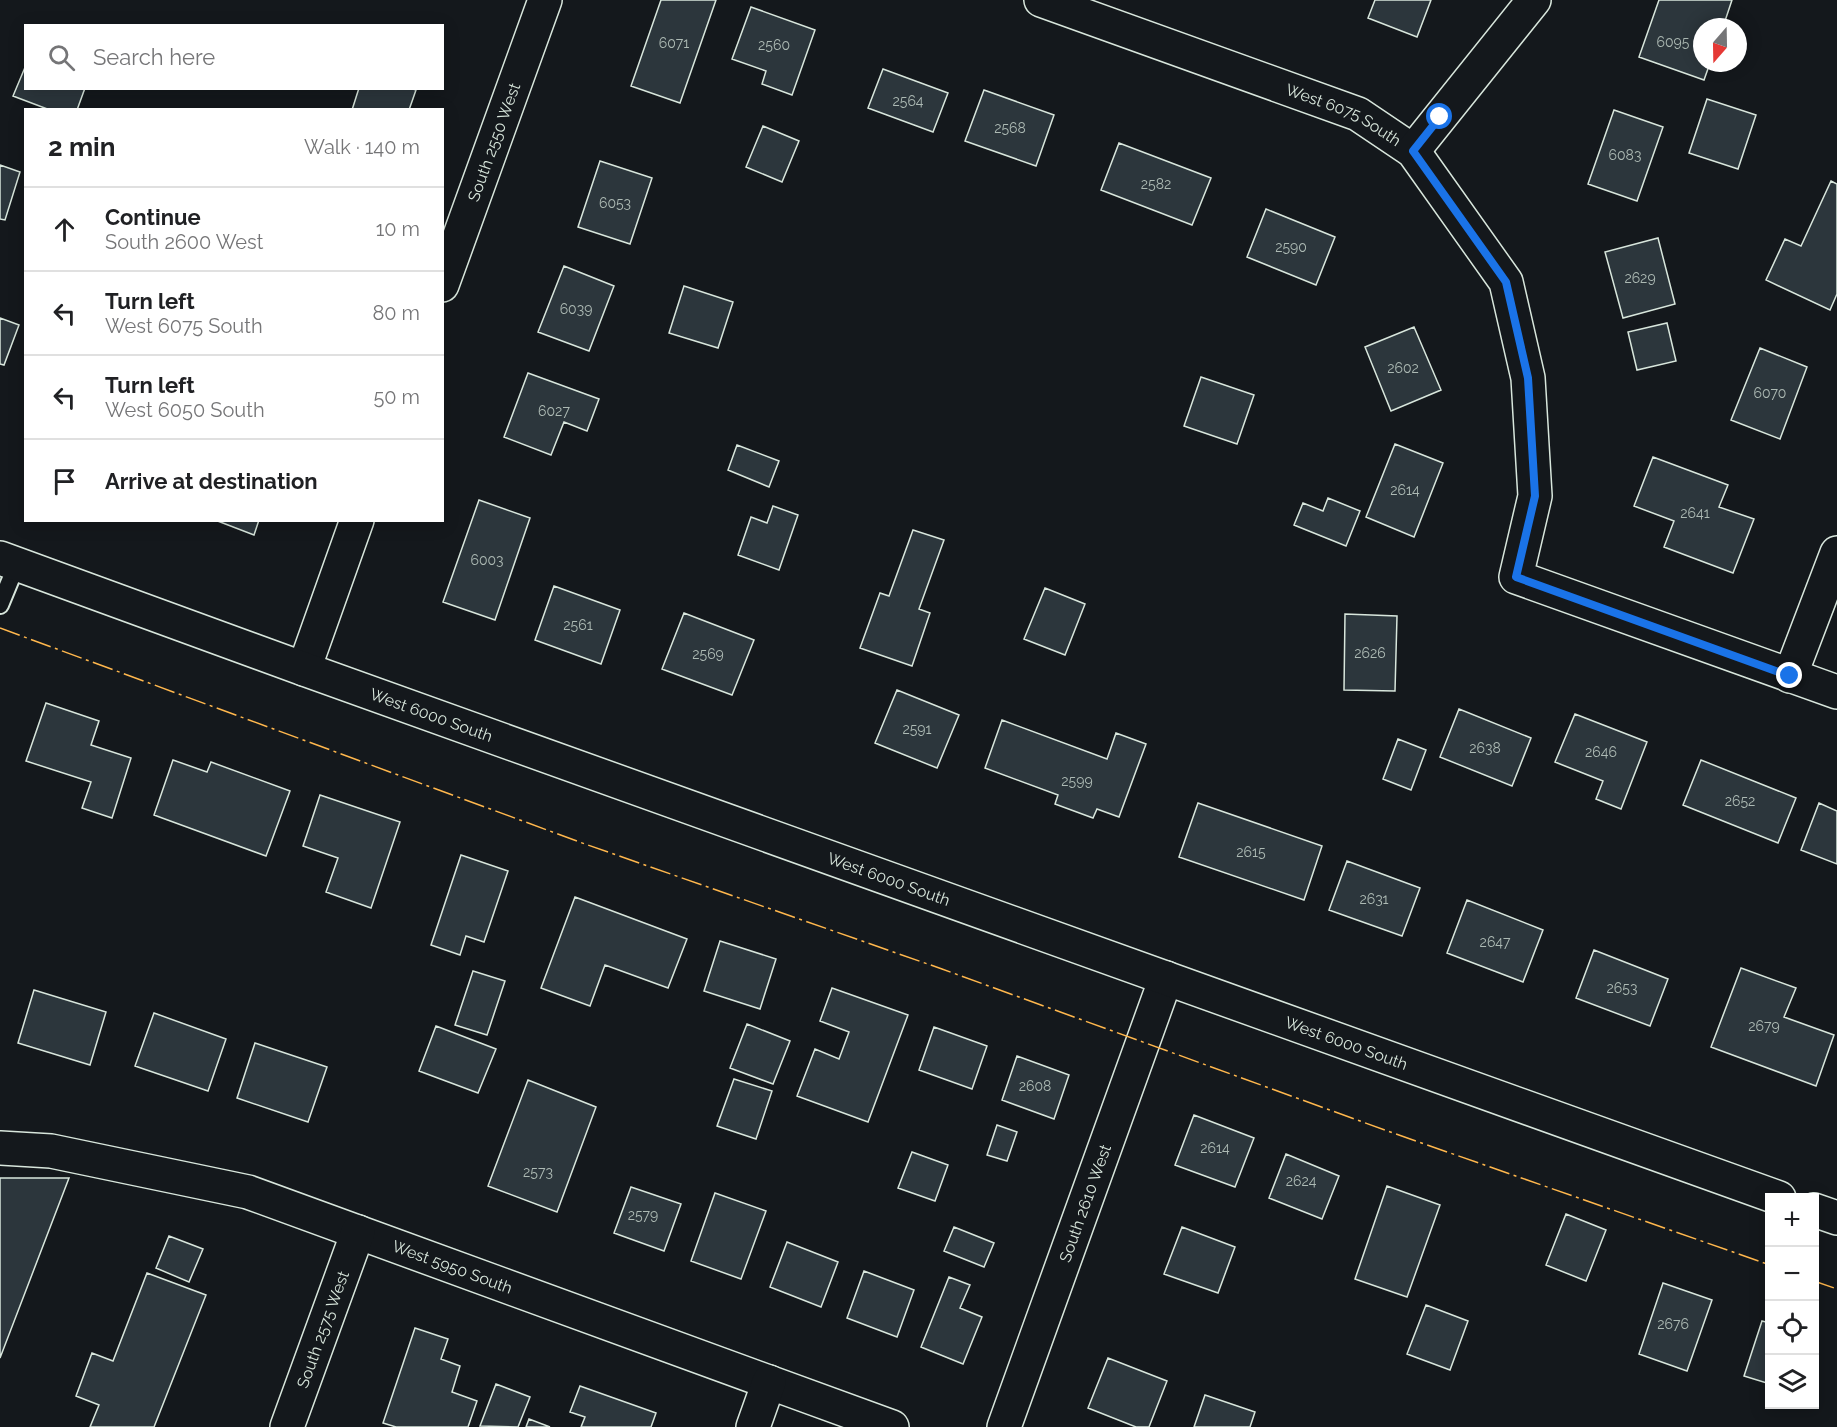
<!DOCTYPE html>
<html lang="en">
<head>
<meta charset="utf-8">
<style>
	body { margin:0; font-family:Raleway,sans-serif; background:#f2f2f2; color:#202124 }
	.controls { position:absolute; right:18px; bottom:18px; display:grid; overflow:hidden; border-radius:0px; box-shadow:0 3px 15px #0003 }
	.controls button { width:54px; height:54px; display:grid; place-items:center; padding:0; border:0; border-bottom:2px solid #e0e0e0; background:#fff; color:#202124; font:30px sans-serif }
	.compass { position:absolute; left:1693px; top:18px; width:54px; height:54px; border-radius:50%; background:#fff; box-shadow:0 3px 15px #0003; rotate:200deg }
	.stop { position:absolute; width:18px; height:18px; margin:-14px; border:4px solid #1a73e8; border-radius:50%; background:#fff }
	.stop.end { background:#1a73e8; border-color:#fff; box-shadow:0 2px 6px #0008 }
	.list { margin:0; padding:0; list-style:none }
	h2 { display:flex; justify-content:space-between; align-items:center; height:78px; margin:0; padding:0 24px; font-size:26px }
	h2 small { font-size:20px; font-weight:400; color:#757577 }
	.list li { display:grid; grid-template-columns:39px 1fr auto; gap:18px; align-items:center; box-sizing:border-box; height:84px; padding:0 24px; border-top:2px solid #e0e0e0 }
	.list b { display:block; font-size:22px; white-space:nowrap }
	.list p { margin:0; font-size:20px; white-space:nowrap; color:#757577 }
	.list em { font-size:20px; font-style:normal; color:#757577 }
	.icon { flex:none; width:33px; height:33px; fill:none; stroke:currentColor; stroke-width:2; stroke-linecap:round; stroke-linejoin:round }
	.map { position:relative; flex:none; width:1837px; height:1427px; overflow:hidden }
	.search { position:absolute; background:#fff; box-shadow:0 3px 15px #0003; left:24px; top:24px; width:420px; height:66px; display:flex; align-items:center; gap:15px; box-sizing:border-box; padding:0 21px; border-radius:0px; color:#757577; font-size:22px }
	.panel { position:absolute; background:#fff; box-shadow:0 3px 15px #0003; left:24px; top:108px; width:420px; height:414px; border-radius:0px }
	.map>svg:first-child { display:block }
	.building { fill:#2c363c; stroke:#d8e6dc; stroke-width:1.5 }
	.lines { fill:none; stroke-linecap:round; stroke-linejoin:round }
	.lane-casing { stroke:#d8e6dc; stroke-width:20 }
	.street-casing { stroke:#d8e6dc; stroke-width:36 }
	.secondary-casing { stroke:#d8e6dc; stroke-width:36 }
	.lane { stroke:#14181c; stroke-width:16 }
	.street { stroke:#14181c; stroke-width:33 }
	.secondary { stroke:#14181c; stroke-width:33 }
	.power { stroke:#ffb74d; stroke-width:1.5; stroke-dasharray:21 4.5 3 4.5; stroke-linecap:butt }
	.route { stroke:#1a73e8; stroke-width:8 }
	.labels { text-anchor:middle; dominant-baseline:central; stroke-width:4.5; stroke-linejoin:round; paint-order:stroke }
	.number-label { font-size:14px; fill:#adbab4 }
	.street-label { font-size:16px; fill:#d8e6dc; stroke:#14181c }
</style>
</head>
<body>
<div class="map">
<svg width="1837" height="1427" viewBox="0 0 1837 1427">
	<rect width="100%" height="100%" fill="#14181c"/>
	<path class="building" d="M661,0H716L680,103L631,86Z
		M1375,0H1431L1417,37L1368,18Z
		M1659,0H1732L1723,27H1702V63H1710L1704,80L1639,57Z
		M751,7L815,30L792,95L762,84L766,71L732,59Z
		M26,65V88H85L77,110H50L13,96Z
		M883,69L948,93L933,132L868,108Z
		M359,88H410L416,90L409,110H352Z
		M984,90L1054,115L1036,166L965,141Z
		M1707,99L1756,115L1738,169L1689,153Z
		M1614,110L1663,127L1637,201L1588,184Z
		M763,126L799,141L782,182L746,167Z
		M1119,143L1211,178L1192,225L1101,190Z
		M600,161L652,178L630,244L578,227Z
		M0,165L20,172L5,220L0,219Z
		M1831,181L1837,184V294L1830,310L1766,280L1785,239L1801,246Z
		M1266,209L1335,237L1316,285L1247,257Z
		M1658,238L1675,304L1623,318L1605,252Z
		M564,266L614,286L589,351L538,332Z
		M684,286L733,302L718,348L669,333Z
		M0,318L19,325L4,365L0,364Z
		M1667,323L1676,361L1637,370L1628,332Z
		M1414,327L1441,390L1391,411L1365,347Z
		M1760,348L1807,367L1780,439L1731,420Z
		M528,373L599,399L587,431L564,422L551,455L504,437Z
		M1201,377L1254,395L1237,444L1184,426Z
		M1395,444L1443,463L1414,537L1366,517Z
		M737,445L779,461L769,487L728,470Z
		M1653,457L1728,485L1719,507L1754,519L1733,573L1664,547L1674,521L1634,506Z
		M1328,498L1360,511L1346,546L1294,525L1303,503L1323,511Z
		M479,500L530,518L495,620L443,602Z
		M773,506L798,515L779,570L738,555L751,517L767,523Z
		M215,520H259L254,535Z
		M913,530L944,540L919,609L930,613L912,666L860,648L880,593L889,596Z
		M554,586L620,610L601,664L535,640Z
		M1045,588L1085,604L1065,655L1024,639Z
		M684,613L754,640L732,695L662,669Z
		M1345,614L1397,616L1395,691L1344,690Z
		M897,690L959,715L937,768L875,743Z
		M46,703L99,721L91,745L131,758L112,818L82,808L91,782L26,761Z
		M1459,709L1531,738L1512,786L1440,757Z
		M1575,714L1647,742L1621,809L1596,799L1603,781L1555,762Z
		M1002,720L1107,759L1116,733L1146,744L1119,817L1097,809L1093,818L1055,804L1058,795L985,768Z
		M1398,739L1426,750L1411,790L1383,779Z
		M173,760L207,772L211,762L290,791L266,856L154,815Z
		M1701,760L1796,798L1778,843L1683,805Z
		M320,795L400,822L371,908L326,892L338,858L303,846Z
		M1198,803L1322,846L1304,900L1179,857Z
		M1819,803L1837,811V864L1801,850Z
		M461,855L508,871L484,942L466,936L460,955L431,945Z
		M1347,861L1420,888L1402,936L1329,910Z
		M575,897L687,939L668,988L605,965L590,1006L541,988Z
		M1467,900L1543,930L1523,982L1447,953Z
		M720,941L776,959L760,1009L704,991Z
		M1594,950L1668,979L1650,1026L1576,998Z
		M1741,968L1796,988L1784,1017L1834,1035L1816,1086L1711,1047Z
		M473,971L505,981L487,1035L455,1025Z
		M832,988L908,1015L868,1122L797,1096L815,1049L839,1059L849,1032L820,1021Z
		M34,990L106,1012L90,1065L18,1043Z
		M154,1013L226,1039L208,1091L135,1066Z
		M747,1024L790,1041L773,1084L730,1068Z
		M436,1026L496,1049L478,1093L419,1071Z
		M934,1027L987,1046L972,1089L919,1070Z
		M255,1043L327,1067L308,1122L237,1098Z
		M1017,1056L1069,1075L1054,1119L1002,1100Z
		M734,1079L772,1091L756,1139L717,1126Z
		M528,1080L596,1107L557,1212L488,1186Z
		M1194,1115L1254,1138L1235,1187L1175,1165Z
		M997,1125L1017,1132L1007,1161L987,1155Z
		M912,1152L948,1165L935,1201L898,1188Z
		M1286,1154L1339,1176L1322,1219L1269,1198Z
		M0,1178H69L0,1358Z
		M1387,1186L1440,1205L1407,1297L1355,1279Z
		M631,1187L681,1204L664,1251L614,1233Z
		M715,1193L766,1211L741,1279L691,1261Z
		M1566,1214L1606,1230L1586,1281L1546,1265Z
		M954,1227L994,1243L984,1267L944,1251Z
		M1182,1227L1235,1247L1218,1293L1164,1274Z
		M169,1236L203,1249L189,1282L156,1268Z
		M787,1242L838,1262L821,1307L770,1287Z
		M864,1271L914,1290L897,1337L847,1318Z
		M147,1273L206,1295L154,1427H90L99,1405L76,1396L92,1353L113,1361Z
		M949,1277L970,1285L960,1308L982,1317L963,1364L921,1347Z
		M1663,1283L1712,1300L1687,1371L1639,1354Z
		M1426,1305L1468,1321L1450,1370L1407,1354Z
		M1762,1321L1770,1323V1384L1744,1376Z
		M415,1328L448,1339L441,1359L460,1366L452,1392L477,1401L468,1427H396L383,1423Z
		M1108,1358L1167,1381L1149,1427H1136L1088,1408Z
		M496,1384L530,1397L518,1427L480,1426Z
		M580,1386L656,1413L651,1427H581L585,1417L570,1412Z
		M1205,1395L1255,1412L1250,1427H1194Z
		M529,1419L550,1427H526Z"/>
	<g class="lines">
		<defs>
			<path id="lane" d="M0,605L17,564"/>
			<g id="street">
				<path id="s1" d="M1041,0L1358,114L1413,151L1506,282L1528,378L1535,496L1516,577L1837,692"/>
				<path d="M1413,151L1534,0"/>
				<path id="s2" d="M442,285L545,0"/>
				<path d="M304,669L357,520"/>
				<path d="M1790,676L1837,553"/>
				<path id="s3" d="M0,1148L51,1151L248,1192L892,1427"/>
				<path id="s4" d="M287,1427L358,1232"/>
				<path d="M753,1427L769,1382"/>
				<path id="s5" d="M1004,1427L1166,978"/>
			</g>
			<g id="secondary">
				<path id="s6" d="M0,558L304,669L1779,1198"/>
				<path d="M1814,1210L1837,1218"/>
			</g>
		</defs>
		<use href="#lane" class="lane-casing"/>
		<use href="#street" class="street-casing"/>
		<use href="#secondary" class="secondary-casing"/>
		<use href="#lane" class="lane"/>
		<use href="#street" class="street"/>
		<use href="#secondary" class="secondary"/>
		<path class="power" d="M0,628L585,844L942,969L1393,1133L1770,1265
			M1814,1281L1837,1289"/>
	</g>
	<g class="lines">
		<path class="route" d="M1440,117L1413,151L1506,282L1528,378L1535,496L1516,577L1790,676"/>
	</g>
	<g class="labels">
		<g class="number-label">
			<text x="1673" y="42">6095</text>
			<text x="674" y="43">6071</text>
			<text x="774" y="45">2560</text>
			<text x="908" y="101">2564</text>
			<text x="1010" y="128">2568</text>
			<text x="1625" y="155">6083</text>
			<text x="1156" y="184">2582</text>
			<text x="615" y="203">6053</text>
			<text x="1291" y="247">2590</text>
			<text x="1640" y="278">2629</text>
			<text x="576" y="309">6039</text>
			<text x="1403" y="368">2602</text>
			<text x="1770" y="393">6070</text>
			<text x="554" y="411">6027</text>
			<text x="1405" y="490">2614</text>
			<text x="1695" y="513">2641</text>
			<text x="487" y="560">6003</text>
			<text x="578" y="625">2561</text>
			<text x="1370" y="653">2626</text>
			<text x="708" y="654">2569</text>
			<text x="917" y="729">2591</text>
			<text x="1485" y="748">2638</text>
			<text x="1601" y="752">2646</text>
			<text x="1077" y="781">2599</text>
			<text x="1740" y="801">2652</text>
			<text x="1251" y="852">2615</text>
			<text x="1374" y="899">2631</text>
			<text x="1495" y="942">2647</text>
			<text x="1622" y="988">2653</text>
			<text x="1764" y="1026">2679</text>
			<text x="1035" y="1086">2608</text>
			<text x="1215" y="1148">2614</text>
			<text x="538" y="1172">2573</text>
			<text x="1301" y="1181">2624</text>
			<text x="643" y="1215">2579</text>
			<text x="1673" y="1324">2676</text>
		</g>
		<g class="street-label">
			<text stroke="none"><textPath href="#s1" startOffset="324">West 6075 South</textPath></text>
			<text stroke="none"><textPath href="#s2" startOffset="152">South 2550 West</textPath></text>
			<text stroke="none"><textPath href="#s6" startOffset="459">West 6000 South</textPath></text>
			<text stroke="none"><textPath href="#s6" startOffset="945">West 6000 South</textPath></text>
			<text stroke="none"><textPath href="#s6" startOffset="1431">West 6000 South</textPath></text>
			<text stroke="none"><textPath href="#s5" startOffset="238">South 2610 West</textPath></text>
			<text stroke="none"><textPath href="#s3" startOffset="470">West 5950 South</textPath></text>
			<text stroke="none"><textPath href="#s4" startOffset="104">South 2575 West</textPath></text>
		</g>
	</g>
</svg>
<div class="controls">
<button>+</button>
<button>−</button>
<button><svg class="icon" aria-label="locate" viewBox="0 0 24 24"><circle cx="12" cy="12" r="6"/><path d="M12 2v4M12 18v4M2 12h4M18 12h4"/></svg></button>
<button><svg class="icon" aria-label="layers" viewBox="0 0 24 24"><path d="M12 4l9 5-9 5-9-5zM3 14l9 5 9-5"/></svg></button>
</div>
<svg class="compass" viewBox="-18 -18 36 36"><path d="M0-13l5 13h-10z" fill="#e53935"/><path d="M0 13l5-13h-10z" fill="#757577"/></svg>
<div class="stop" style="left:1440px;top:117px"></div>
<div class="stop end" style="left:1790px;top:676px"></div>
<div class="search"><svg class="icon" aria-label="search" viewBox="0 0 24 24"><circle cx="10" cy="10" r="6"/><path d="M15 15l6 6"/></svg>Search here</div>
<section class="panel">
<h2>2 min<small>Walk · 140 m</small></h2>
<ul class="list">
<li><svg class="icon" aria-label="ahead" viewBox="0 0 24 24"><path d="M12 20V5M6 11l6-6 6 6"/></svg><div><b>Continue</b><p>South 2600 West</p></div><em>10 m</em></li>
<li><svg class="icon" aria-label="left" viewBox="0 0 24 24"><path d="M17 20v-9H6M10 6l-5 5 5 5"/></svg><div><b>Turn left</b><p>West 6075 South</p></div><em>80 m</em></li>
<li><svg class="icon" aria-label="left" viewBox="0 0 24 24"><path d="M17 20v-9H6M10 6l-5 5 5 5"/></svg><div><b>Turn left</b><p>West 6050 South</p></div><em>50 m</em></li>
<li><svg class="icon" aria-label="arrive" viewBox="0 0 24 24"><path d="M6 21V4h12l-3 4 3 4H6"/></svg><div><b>Arrive at destination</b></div></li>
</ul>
</section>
</div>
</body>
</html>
